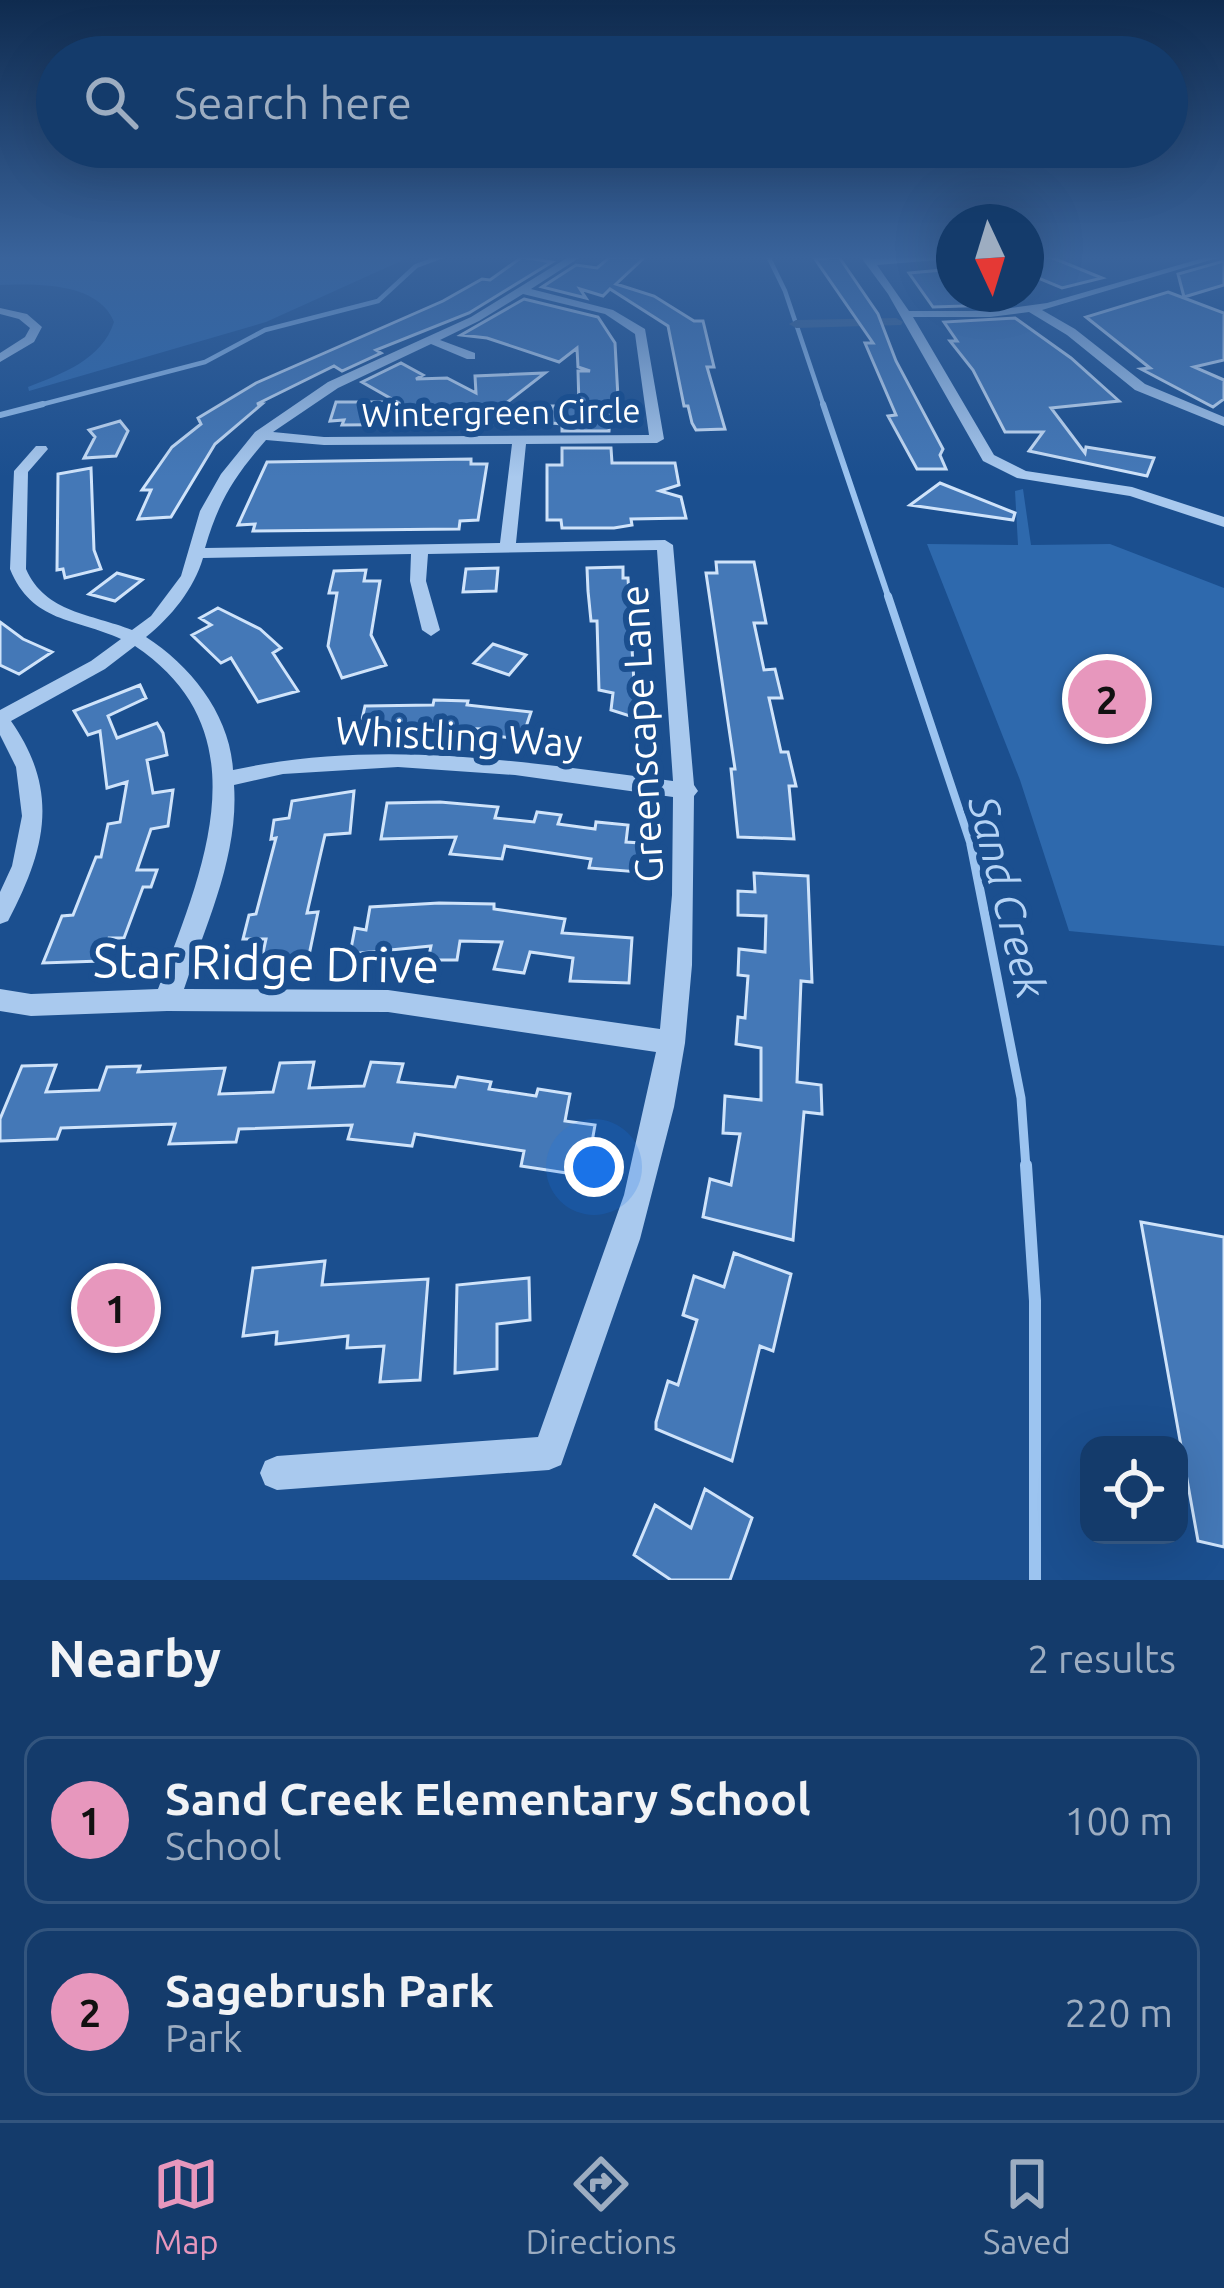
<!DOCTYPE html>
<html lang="en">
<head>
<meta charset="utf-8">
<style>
	body { margin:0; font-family:Ubuntu,sans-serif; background:#214673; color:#f1f3f6 }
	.controls { position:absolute; right:36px; bottom:36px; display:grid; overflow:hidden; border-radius:24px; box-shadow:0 12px 48px #0002 }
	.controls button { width:108px; height:108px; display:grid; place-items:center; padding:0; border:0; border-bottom:3px solid #33557e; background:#143b6b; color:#f1f3f6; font:60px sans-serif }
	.compass { position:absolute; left:936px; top:204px; width:108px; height:108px; border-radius:50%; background:#143b6b; box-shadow:0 12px 48px #0002; rotate:176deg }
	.you { position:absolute; left:594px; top:1167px; width:42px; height:42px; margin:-30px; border:9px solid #fff; border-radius:50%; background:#1a73e8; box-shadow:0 0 0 18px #1a73e833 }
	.badge { display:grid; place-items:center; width:78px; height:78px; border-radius:50%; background:#e797bd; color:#111; font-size:39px; font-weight:700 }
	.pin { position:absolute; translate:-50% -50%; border:6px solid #fff; box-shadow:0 3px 12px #0006 }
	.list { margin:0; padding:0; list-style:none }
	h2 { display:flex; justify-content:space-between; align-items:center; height:156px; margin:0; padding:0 48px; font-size:51px }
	h2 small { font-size:39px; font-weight:400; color:#9dadc1 }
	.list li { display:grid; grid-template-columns:78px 1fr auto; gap:36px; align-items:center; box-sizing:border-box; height:168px; margin:0 24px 24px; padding:0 24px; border:3px solid #33557e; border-radius:24px }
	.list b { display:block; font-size:45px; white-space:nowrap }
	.list p { margin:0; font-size:39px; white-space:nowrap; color:#9dadc1 }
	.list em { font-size:39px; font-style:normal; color:#9dadc1 }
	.icon { flex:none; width:66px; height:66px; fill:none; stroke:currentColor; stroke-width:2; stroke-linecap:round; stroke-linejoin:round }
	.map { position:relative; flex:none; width:1224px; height:1580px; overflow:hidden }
	.search { position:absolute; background:#143b6b; box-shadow:0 12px 48px #0002; left:36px; right:36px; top:36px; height:132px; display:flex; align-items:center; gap:30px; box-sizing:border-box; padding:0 42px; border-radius:66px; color:#9dadc1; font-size:45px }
	.sheet { height:540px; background:#143b6b }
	nav { display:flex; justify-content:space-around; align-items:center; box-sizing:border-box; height:168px; border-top:3px solid #33557e; background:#143b6b; font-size:33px; color:#9dadc1 }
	nav a { display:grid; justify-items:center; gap:6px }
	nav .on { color:#e797bd }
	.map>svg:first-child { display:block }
	.green { fill:#2e69ad }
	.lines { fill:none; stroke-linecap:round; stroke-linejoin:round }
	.stream-far4 { stroke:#9cc4f0; stroke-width:4.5 }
	.stream-far3 { stroke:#9cc4f0; stroke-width:6 }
	.stream-far2 { stroke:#9cc4f0; stroke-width:8 }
	.stream-far1 { stroke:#9cc4f0; stroke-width:9 }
	.stream { stroke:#9cc4f0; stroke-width:12 }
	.canal { fill:#3c6290; fill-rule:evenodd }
	.building { fill:#4478b7; stroke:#cfe3fa; stroke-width:3 }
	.minor { fill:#a9c9ee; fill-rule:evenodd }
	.labels { text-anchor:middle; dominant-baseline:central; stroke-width:12; stroke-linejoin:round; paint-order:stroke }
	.far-street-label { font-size:33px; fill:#fff; stroke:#1b4f8f }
	.street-label { font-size:39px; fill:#fff; stroke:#1b4f8f }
	.water-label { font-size:42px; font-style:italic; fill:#b5d3f5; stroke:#1b4f8f }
	.near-street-label { font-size:48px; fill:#fff; stroke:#1b4f8f }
</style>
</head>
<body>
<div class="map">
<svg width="1224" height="1580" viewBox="0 0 1224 1580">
	<rect width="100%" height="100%" fill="#1b4f8f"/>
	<path class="green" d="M0,256H412L266,322L29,391L28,387C61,374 102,360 114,322C98,282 37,284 0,285Z
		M1023,489L1031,545L1110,544L1224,588V946L1069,931L1020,780L927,544L1018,545L1015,491Z"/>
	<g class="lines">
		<path class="stream-far4" d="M768,256L785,291L824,407
			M32,407L205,362L265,330L378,301L416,266L443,256"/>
		<path class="stream-far3" d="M823,404L889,599
			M0,415L43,404"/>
		<path class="stream-far2" d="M888,596L972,848"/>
		<path class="stream-far1" d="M971,845L1021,1098L1026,1168"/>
		<path class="stream" d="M1026,1165L1035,1301V1580"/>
		<path class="canal" d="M896,318L903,322L901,325L796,328L789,324L796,320Z"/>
	</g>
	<path class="building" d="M646,256L616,284L654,296L694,321H703L714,367H707L725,429L696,430L692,423L688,406H684L668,326L610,289L603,296L580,289L586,298L542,287L576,265L597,268L610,257Z
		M1026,256H1048L1102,278L1062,288L1026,273Z
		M522,257L552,262L469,313L376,350L381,353L342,371L334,366L257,404H262L215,444L171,517L138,519L151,490H142L172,447L201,424L198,418L256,383L443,301L482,279L490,280Z
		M839,257L878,314L896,361L943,449L940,455L946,469H917L888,416L896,415L865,343H873L815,259Z
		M1224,261V285L1184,297L1178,274Z
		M954,269V294H983L998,305L933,307L909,273Z
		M1168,292L1224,313V360L1194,367L1224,380V399L1213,407L1141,369L1150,368L1086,317Z
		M524,299L598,317L615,343L619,416H610L609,431H562V424L552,423L342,425L344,420L330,421L336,402H397L362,382L401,363L423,375L416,379L447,378L476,393L475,376L545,373L501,407L552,406V422V406H579L578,371H590L578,367L577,348L559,362L487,338L461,335Z
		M1015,318L1071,358L1119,401L1051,408L1085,453L1086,447L1154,458L1147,476L1029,451L1043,432H1005L973,370L950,341H957L944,322Z
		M120,421L128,431L116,456L84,458L95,437L89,430Z
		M562,448H611L612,463H675L679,485L660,491L681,497L686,518L631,519L632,525L614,528H562L561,520H547V465H562Z
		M471,459V464H487L478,520L460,521L459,529L253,531L255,524L238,525L267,462Z
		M91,468L94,550L101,569L65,578L63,569L57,570L58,474Z
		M940,483L1015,513L1013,520L910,505Z
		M716,562H754L766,623H754L764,670L775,669L782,698H769L781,752H788L796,786H789L794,839L738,837L731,769H735L706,573H717Z
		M623,567V578H628L636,718L611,710L613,693L599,690L597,621H591L588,591L587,568Z
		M498,568L496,591L463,592L466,569Z
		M366,570L364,581H380L371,635L386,665L342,678L328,646L337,593H329L334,571Z
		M117,573L142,580L115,601L89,594Z
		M218,608L260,629L281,648L273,653L298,691L258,702L231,658L221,663L192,635L211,625L200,618Z
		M0,622L23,639L52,652L19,674L0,665Z
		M493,644L526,655L509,675L474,663Z
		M140,685L146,698L108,716L117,738L157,723L163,733L167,755L147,760L153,793L173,790L168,826L151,829L137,870H157L151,887H143L124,938H109L101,961L43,963L62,916L73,915L96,857H101L108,824L120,822L127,782L107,788L100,731L88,735L74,711Z
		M434,700L468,701L467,705L531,712L522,739L486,735L488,729L398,728L397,732L359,733L365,706L433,705Z
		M354,791L350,833L325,835L307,913L318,912L308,960L261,962L266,939H243L249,915L256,914L276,838L271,839L274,820L289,818L292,801Z
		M440,802L498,807L495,818L534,822L537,812L561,815L558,824L595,829L596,822L628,825L626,842L641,843L638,872L589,868L591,859L505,846L502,859L450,854L456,837L381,839L387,803Z
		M754,873L808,876L812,982L801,981L797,1082L821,1085L822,1114L804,1112L793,1240L703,1217L710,1179L731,1185L740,1134L723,1133L725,1096L761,1100V1048L736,1044L738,1017L745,1018L748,976L738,975L739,949L765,952L766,916L738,915V891L755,892Z
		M439,903L494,904V909L565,919L562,933L632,938L629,983L570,981L573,958L530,952L524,973L494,969L502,942L460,941L457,960H428L431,946L350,954L355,928L366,930L370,907Z
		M314,1062L309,1088L364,1086L371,1062L403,1064L398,1082L455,1087L458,1077L491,1082L489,1089L536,1096L538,1089L570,1094L565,1121L595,1125L586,1176L521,1166L524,1151L415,1134L412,1146L348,1139L352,1125L239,1129L236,1142L169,1144L175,1124L61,1128L57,1139L0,1141V1119L22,1066L56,1065L46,1092L99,1090L107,1067L140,1066L138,1072L225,1068L219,1094L273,1092L280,1063Z
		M1141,1222L1224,1237V1547L1198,1541Z
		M734,1253L791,1274L773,1351L760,1346L732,1461L656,1429V1422L668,1381L678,1385L697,1320L683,1315L694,1276L724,1287Z
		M325,1261L322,1285L428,1279L420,1380L380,1382L384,1346L347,1348L348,1336L276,1344L277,1332L243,1336L253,1268Z
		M529,1278L530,1320L497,1324V1369L455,1373L457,1285Z
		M705,1489L752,1518L730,1580H671L634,1555L655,1505L691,1528Z"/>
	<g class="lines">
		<path class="minor" d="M570,256H582L531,289L613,310L645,329L664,439L657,443L526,444L516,543L665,540L673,545L694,785L698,791L694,796L692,965L685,1043L674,1107L640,1239L561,1465L549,1470L277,1490L265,1485L260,1473L265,1461L277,1456L538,1437L624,1195L656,1052L388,1012L167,1011L31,1016L0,1011V989L31,994L158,989C202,872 265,733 135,646L105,669L11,721C60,791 46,849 8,921L0,924V892L12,866L22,816L16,767L0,735V710L91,661L121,639C75,618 32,623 10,569L14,471L36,446H46L48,449L28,472L26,569C45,613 92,614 132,630L151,616L181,576L200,511L221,474L255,432L328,382L471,317ZM523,294L605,314L635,334L649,435L324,437L273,432L338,388L431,344L467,359H475V353L440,340L479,321ZM266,440L324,445L512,444L500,543L205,548C219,500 234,477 266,440ZM657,550L673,781C525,762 381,738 233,770C230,715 191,666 146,637C171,617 194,589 203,558L411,554L410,581L422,630L431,636L440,630L426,581L428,554ZM398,767L515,775L673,797L672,895L660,1029L388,990L184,989C206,925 239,855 234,785L283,774Z
			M860,256L872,259L954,256L950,259L877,265L909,311H990L1047,303L1210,256H1224L1042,310L1075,329L1145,384L1224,417V426L1135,390L1067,335L1029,312L990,317H913L994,455L1026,471L1132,487L1224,517V527L1130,496L1017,478L983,461L888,294Z
			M0,308L27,314L42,327L34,342L0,362V353L25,337L30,328L19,319L0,314Z"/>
	</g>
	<linearGradient id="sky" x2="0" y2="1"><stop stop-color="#0f2b4f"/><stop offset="0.54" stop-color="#39639b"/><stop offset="1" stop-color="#39639b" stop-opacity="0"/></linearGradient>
	<rect width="1224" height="477" fill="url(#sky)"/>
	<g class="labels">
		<g class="far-street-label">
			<text transform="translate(501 412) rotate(-1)">Wintergreen Circle</text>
		</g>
		<g class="street-label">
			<text transform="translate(641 734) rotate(-93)">Greenscape Lane</text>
			<text transform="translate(459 736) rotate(3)">Whistling Way</text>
		</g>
		<g class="water-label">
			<text transform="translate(1008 897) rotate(76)">Sand Creek</text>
		</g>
		<g class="near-street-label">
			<text transform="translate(266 962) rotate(1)">Star Ridge Drive</text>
		</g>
	</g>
</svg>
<div class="controls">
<button><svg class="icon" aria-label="locate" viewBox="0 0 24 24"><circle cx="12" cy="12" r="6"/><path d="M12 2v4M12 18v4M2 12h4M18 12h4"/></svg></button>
</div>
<svg class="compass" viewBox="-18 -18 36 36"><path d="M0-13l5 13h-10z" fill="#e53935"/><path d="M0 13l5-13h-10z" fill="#9dadc1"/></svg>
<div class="you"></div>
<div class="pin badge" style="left:116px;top:1308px">1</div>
<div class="pin badge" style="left:1107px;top:699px">2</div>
<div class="search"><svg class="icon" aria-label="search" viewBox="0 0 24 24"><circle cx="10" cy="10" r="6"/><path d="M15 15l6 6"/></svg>Search here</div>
</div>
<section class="sheet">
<h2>Nearby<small>2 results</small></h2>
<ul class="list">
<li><span class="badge">1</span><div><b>Sand Creek Elementary School</b><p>School</p></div><em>100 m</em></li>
<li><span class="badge">2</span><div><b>Sagebrush Park</b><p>Park</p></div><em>220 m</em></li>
</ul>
</section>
<nav>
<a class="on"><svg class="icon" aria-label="map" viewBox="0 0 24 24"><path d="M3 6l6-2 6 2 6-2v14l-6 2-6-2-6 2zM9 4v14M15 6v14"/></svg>Map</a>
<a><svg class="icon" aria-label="directions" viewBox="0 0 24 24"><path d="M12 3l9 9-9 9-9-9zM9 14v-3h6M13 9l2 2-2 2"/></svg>Directions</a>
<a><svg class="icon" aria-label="saved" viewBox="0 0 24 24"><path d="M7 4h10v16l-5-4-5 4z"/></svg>Saved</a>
</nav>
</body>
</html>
